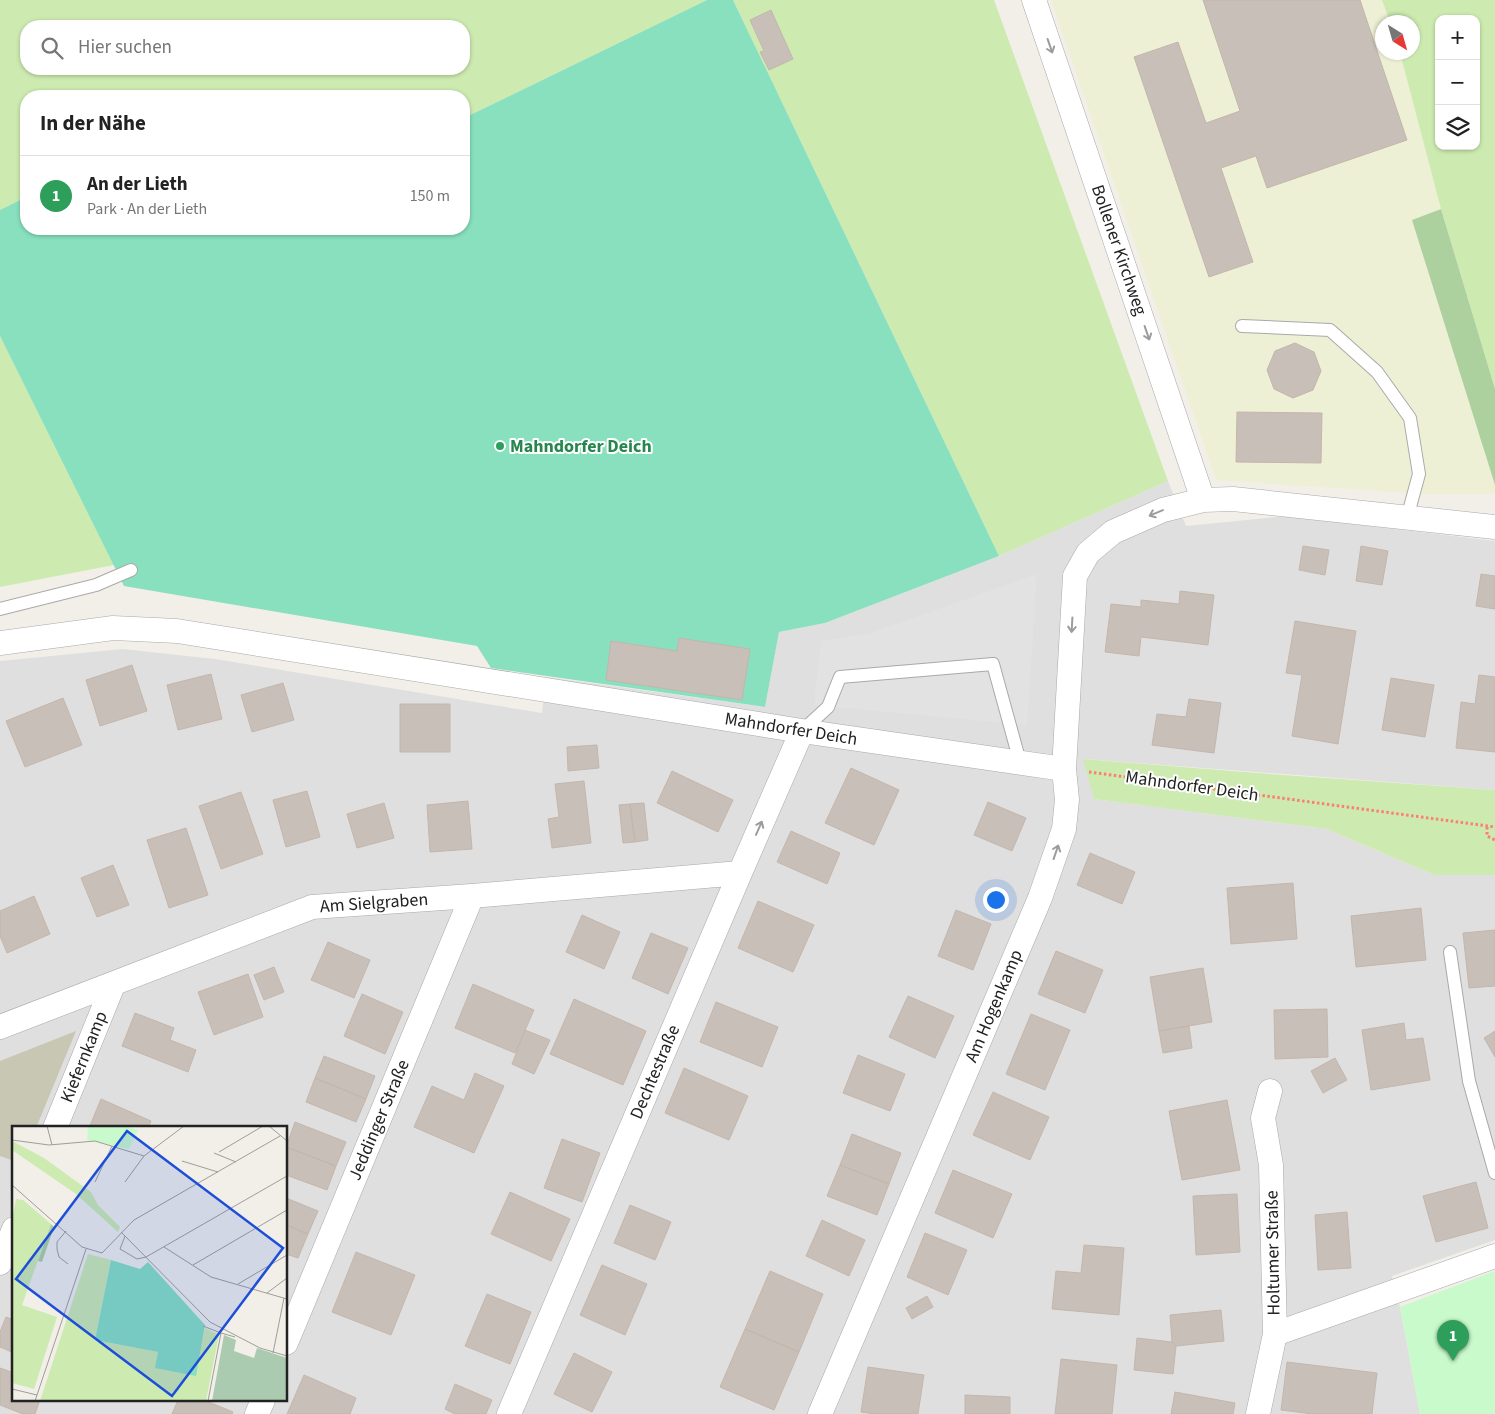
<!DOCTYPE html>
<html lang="de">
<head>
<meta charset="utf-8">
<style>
	body { margin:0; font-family:"Source Sans 3",sans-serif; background:#f6f6f6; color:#222 }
	.controls { position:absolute; right:15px; top:15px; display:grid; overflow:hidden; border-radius:10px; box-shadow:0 1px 4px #0004 }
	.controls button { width:45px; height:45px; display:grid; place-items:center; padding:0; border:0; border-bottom:1px solid #e0e0e0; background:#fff; color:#222; font:25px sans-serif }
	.compass { position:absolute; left:1375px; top:15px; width:45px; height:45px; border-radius:50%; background:#fff; box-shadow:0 1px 4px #0004; rotate:143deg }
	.you { position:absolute; left:995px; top:899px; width:18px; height:18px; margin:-12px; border:4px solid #fff; border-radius:50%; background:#1a73e8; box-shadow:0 0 0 8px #1a73e833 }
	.badge { display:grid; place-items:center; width:32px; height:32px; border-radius:50%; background:#d40000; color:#fff; font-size:16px; font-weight:700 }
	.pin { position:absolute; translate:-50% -41px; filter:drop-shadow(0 1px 2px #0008) }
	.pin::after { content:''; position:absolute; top:26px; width:18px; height:15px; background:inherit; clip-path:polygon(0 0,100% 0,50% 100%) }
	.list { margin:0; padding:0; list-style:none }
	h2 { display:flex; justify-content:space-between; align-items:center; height:65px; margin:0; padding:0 20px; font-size:21px }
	h2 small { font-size:16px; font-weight:400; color:#767676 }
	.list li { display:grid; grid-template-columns:32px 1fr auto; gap:15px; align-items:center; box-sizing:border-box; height:80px; padding:0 20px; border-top:1px solid #e0e0e0 }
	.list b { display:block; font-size:19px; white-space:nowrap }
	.list p { margin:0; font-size:16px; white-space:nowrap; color:#767676 }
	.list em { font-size:16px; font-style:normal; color:#767676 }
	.icon { flex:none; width:28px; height:28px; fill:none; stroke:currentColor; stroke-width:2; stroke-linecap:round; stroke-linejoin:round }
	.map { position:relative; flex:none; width:1495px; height:1414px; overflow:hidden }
	.search { position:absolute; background:#fff; box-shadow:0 1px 4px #0004; left:20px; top:20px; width:450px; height:55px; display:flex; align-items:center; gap:12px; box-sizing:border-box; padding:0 18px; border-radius:20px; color:#767676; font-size:19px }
	.panel { position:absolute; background:#fff; box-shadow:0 1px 4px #0004; left:20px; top:90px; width:450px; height:145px; border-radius:20px }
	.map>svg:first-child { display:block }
	.residential { fill:#e0dfdf; fill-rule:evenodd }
	.construction { fill:#c7c7b4 }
	.farmland { fill:#eef0d5 }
	.grass { fill:#cdebb0; fill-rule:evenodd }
	.forest { fill:#add19e }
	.park { fill:#c8facc }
	.pitch { fill:#88e0be }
	.parking { fill:#e2e2e2 }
	.building { fill:#c7bfb8; stroke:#c4b6ab }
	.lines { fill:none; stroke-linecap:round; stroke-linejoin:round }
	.lane-casing { stroke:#a9a9a9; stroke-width:14 }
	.street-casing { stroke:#a9a9a9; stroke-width:25 }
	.path { stroke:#fa8072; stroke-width:3; stroke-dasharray:2.5 2.5; stroke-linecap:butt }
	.lane { stroke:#fff; stroke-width:12 }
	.street { stroke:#fff; stroke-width:24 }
	.oneway { stroke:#9c9c9c }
	.leisure-dot { fill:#2e9e5b; stroke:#fff; stroke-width:2 }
	.labels { text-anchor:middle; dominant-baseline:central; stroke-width:4; stroke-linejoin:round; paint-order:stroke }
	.street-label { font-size:18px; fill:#222; stroke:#fff }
	.leisure-label { font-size:18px; font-weight:bold; fill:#27864d; stroke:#fff; text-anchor:start }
	.inset-road { fill:none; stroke:#9f9d99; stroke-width:1 }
	.view { fill:#1d4ed8; fill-opacity:0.15; stroke:#1d4ed8; stroke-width:2.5 }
	.inset-edge { fill:none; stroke:#222; stroke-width:2.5 }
</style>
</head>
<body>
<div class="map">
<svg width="1495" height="1414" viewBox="0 0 1495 1414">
	<rect width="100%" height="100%" fill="#f2efe9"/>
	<path class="residential" d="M1168,481L1186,526L1286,516L1495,541V790L1084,759L1095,799L1327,829L1434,875H1495V1240L1392,1276L1400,1307L1420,1414H0V661L123,649L215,659L542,713L546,677L765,707L779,632L825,623L999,556ZM14,1128H286V1400H14Z"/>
	<path class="construction" d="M76,1031L36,1128H14V1161L0,1156V1061Z"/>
	<path class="farmland" d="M1051,0H1382L1390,22H1382V52L1400,53L1441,209L1412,220L1495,485V494H1421L1216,480Z"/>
	<path class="grass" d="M0,0H707L464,118V96H233L232,95L229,96H26V197L0,210ZM26,26H464V69H26Z
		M733,0H994L1168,481L999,556Z
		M1382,0H1495V389L1441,209L1400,53L1412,52V22H1390ZM1439,19H1476V146H1439Z
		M0,336L114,565L0,587Z
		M1083,759L1257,773L1495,790V875H1434L1327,829L1094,799Z"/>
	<path class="forest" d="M1441,209L1495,389V485L1412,220Z"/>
	<path class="park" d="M1495,1271V1414H1420L1400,1307Z"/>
	<path class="pitch" d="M707,0H733L999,556L825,623L779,632L765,707L491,668L477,646L124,586L0,336V210L26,197V229H464V118Z"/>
	<path class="parking" d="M1037,574L1027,725L814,705L821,641L868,634Z"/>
	<path class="building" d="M1203,0H1360L1407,140L1267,188L1256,156L1221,168L1253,262L1209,277L1134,57L1178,42L1206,123L1240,111Z
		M771,10L793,59L769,70L760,52L764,51L750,20Z
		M1295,343L1314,352L1321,371L1313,390L1293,398L1274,389L1267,370L1275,351Z
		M1237,412L1322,413L1321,463L1236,462Z
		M1303,546L1329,550L1325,575L1299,570Z
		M1361,546L1388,551L1382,585L1356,581Z
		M1481,574L1495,576V609L1476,606Z
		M1180,591L1214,595L1208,645L1141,637L1139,656L1105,652L1111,604L1141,607V600L1179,604Z
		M1295,621L1356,631L1338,744L1292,736L1302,675L1286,673Z
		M679,638L750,649L742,700L606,680L611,641L677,651Z
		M132,665L147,711L100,726L86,680Z
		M211,674L222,719L178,730L167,685Z
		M1479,675L1495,677V752L1456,748L1461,702L1475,704Z
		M1391,678L1434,685L1425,737L1382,730Z
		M283,683L294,720L252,732L241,695Z
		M63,698L82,745L25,767L6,721Z
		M1189,699L1221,703L1214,753L1152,745L1157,714L1186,717Z
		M400,704H450V752H400Z
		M597,745L599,768L568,771L567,747Z
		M851,768L899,790L874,845L825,823Z
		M672,771L733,800L718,832L657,803Z
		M584,781L591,843L552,848L548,819L559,817L555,784Z
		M307,791L320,837L286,847L273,800Z
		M241,792L263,854L221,869L199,806Z
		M468,801L472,849L430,852L427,805Z
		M988,802L1026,818L1012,851L974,835Z
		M384,803L394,838L357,848L347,814Z
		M644,803L648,840L635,842L630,804Z
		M630,804L635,842L623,843L619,805Z
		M186,828L208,895L169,908L147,840Z
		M791,831L840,853L827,884L777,862Z
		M1090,853L1135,872L1122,904L1077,885Z
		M113,865L129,905L97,917L81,878Z
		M1293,883L1297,939L1231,944L1227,888Z
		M34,896L50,934L7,953L0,936V911Z
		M758,901L814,925L793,972L738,948Z
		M1421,908L1426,960L1356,967L1351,916Z
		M956,910L991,924L973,970L938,956Z
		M582,915L620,932L604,969L566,952Z
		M1495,930V986L1469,988L1463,933Z
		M651,933L688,948L668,994L632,978Z
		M328,942L370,960L354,998L311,980Z
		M1056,951L1103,970L1085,1013L1038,994Z
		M274,967L284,992L264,1000L254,975Z
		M1203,968L1212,1022L1159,1031L1150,977Z
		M248,974L263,1017L214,1035L198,992Z
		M473,984L534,1010L515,1053L455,1028Z
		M362,994L403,1012L385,1054L344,1036Z
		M908,996L954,1016L935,1058L889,1037Z
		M574,999L646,1031L623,1085L550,1054Z
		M716,1002L778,1027L762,1067L700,1042Z
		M1327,1009L1328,1057L1275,1059L1274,1010Z
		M135,1013L174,1028L170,1040L196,1050L188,1072L122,1046Z
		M1031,1014L1070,1030L1045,1090L1006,1074Z
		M1404,1023L1406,1040L1423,1038L1430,1080L1371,1090L1362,1030Z
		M1189,1026L1192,1048L1163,1053L1159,1031Z
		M525,1030L550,1040L534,1074L512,1064Z
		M1495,1031V1057L1484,1038Z
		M858,1055L905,1074L890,1111L843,1093Z
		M324,1056L375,1076L366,1099L315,1078Z
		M1335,1058L1347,1080L1323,1093L1311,1071Z
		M684,1068L748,1096L729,1140L665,1113Z
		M475,1073L504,1086L474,1153L414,1127L432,1086L464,1100Z
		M315,1078L366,1099L356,1122L306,1102Z
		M993,1092L1049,1117L1030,1160L973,1135Z
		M101,1099L151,1121L148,1128H89Z
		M1227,1100L1240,1170L1182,1180L1169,1111Z
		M295,1122L346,1142L336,1166L286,1147Z
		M852,1134L901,1153L889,1184L840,1165Z
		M562,1139L600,1153L582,1202L544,1188Z
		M286,1147L336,1166L327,1190L286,1175Z
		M840,1165L889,1184L877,1215L827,1196Z
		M953,1170L1012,1194L993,1238L935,1213Z
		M1476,1182L1488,1228L1436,1242L1423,1196Z
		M510,1192L570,1219L551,1261L491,1234Z
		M1237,1194L1240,1252L1196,1255L1193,1196Z
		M286,1198L318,1211L308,1234L286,1225Z
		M630,1205L671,1222L655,1260L614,1243Z
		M1347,1212L1351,1268L1318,1270L1315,1215Z
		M822,1220L865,1240L849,1276L806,1256Z
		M286,1225L308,1234L298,1258L286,1254Z
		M925,1233L967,1250L948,1295L907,1277Z
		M1084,1245L1124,1248L1119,1315L1052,1309L1056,1271L1081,1273Z
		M356,1252L415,1275L391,1335L332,1312Z
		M602,1265L647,1284L625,1335L580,1315Z
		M770,1271L823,1294L799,1352L745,1329Z
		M487,1294L531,1312L510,1364L465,1346Z
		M927,1296L933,1307L912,1319L906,1308Z
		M1221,1310L1224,1341L1176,1346L1172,1342L1170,1315Z
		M6,1317L14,1320V1353L0,1347V1332Z
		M745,1329L799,1352L774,1410L720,1387Z
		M1137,1338L1172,1342L1176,1346L1173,1374L1134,1370Z
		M574,1353L612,1372L592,1412L554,1394Z
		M1061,1359L1117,1365L1112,1414H1055Z
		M1287,1362L1377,1373L1372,1414H1313L1281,1410Z
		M868,1367L924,1375L918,1414H876L861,1412Z
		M0,1368L14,1373V1400H40L35,1414H23L0,1405Z
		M304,1375L356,1398L350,1414H287Z
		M455,1384L492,1400L486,1414H455L445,1409Z
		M1175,1392L1235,1403L1233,1414H1171Z
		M965,1395L1010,1397V1414H965Z
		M178,1400H204L233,1412L232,1414H172Z"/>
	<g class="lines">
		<defs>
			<path id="lane" d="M1242,326L1330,330L1377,372L1410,418L1419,474L1407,518
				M0,609L96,585L131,570
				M802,731L828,707L840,677L993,664L1020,762
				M1450,952L1469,1081L1495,1173"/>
			<path id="street" d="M1034,0L1203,500
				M0,643L113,628L177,631L802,731L1064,769
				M0,1027L312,907L472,896L740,873
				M55,1128L113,985
				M0,1263L14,1229
				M1275,1334L1495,1256
				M286,1343L472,896
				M257,1414L263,1400
				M509,1414L740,873L802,731
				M820,1414L1040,898L1064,829L1067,800L1064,769L1075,576L1088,553L1113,532L1163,510L1203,500L1233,499L1495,527
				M1258,1414L1275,1334L1271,1165L1263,1118L1270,1091"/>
		</defs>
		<use href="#lane" class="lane-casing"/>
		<use href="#street" class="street-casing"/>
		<path class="path" d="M1089,772L1495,827
			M1487,827V836L1495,840"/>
		<use href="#lane" class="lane"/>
		<use href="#street" class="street"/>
	</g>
	<defs><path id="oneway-shaft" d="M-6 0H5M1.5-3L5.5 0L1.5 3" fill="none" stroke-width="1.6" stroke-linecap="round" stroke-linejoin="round" transform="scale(1.25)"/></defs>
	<g class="oneway">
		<use href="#oneway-shaft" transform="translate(1050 46) rotate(71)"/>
		<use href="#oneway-shaft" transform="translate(1147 333) rotate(71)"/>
		<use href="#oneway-shaft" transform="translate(1156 513) rotate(157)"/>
		<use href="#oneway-shaft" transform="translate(1072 625) rotate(93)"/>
		<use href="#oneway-shaft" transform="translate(759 828) rotate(-66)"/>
		<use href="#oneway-shaft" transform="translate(1056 852) rotate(-71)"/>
	</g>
	<circle class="leisure-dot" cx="500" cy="446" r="5"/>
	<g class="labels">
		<g class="street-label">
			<text transform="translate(1119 250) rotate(71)">Bollener Kirchweg</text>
			<text transform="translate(791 729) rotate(9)">Mahndorfer Deich</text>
			<text transform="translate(1192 786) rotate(8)">Mahndorfer Deich</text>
			<text transform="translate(374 903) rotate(-4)">Am Sielgraben</text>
			<text transform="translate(994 1006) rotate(-67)">Am Hogenkamp</text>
			<text transform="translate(84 1057) rotate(-68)">Kiefernkamp</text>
			<text transform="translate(655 1072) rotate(-67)">Dechtestraße</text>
			<text transform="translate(379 1120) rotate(-67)">Jeddinger Straße</text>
			<text transform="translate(1273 1253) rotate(-91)">Holtumer Straße</text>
		</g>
		<g class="leisure-label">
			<text x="510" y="446">Mahndorfer Deich</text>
		</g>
	</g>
	<g transform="translate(12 1126)">
		<rect width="275" height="275" fill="#f2efe9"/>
		<path d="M0,15L32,32L79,66L86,79L108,101L106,106L64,68L0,24ZM4,73L11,74L39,98L10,179L45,191L22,263L0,257V94ZM76,128L99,134L83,214L146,226L183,250L193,202L207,209L194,275H28Z" fill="#cdebb0"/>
		<path d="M39,98L42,101L30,136L26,135Z" fill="#add19e"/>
		<path d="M212,209L224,214L222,225L242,232L245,222L275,232V275H200Z" fill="#aacbaf"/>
		<path d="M76,0H113L126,4L117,23L75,14Z" fill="#c8facc"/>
		<path d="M99,134L128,143L136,136L193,199L184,250L143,242L146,226L83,214Z" fill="#88e0be"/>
		<path class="inset-road" d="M35,0L40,19M257,0L275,15M0,14L37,19L83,15L132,30M207,26L251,0M202,27L224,36M170,35L206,46M83,56L100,20M113,56L132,30L172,0M0,59L70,121L90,127L122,94L268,10M54,105L45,116V123L47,131L56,138M109,106L198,196L248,222L275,230M113,110L108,123L125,133L134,131L275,50M152,121L199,151L275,173M181,139L275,84M226,158L275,129M255,167L275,152M191,200L209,207M261,227L272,172M0,263L25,269M23,275L74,123M196,275L209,207L223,211"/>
		<path class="view" d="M115,5L271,122L160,270L4,153Z"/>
		<rect width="275" height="275" class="inset-edge"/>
	</g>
</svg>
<div class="controls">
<button>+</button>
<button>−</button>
<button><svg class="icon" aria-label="layers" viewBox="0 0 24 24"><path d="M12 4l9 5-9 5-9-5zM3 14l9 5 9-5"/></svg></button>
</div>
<svg class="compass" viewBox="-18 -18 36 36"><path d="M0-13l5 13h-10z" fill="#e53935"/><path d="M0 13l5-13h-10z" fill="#767676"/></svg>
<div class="you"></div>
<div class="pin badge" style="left:1453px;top:1361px;background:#2e9e5b">1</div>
<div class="search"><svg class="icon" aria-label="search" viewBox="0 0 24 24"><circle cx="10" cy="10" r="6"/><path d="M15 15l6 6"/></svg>Hier suchen</div>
<section class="panel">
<h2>In der Nähe<small></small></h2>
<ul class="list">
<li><span class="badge" style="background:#2e9e5b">1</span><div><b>An der Lieth</b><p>Park · An der Lieth</p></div><em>150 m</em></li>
</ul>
</section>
</div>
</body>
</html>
